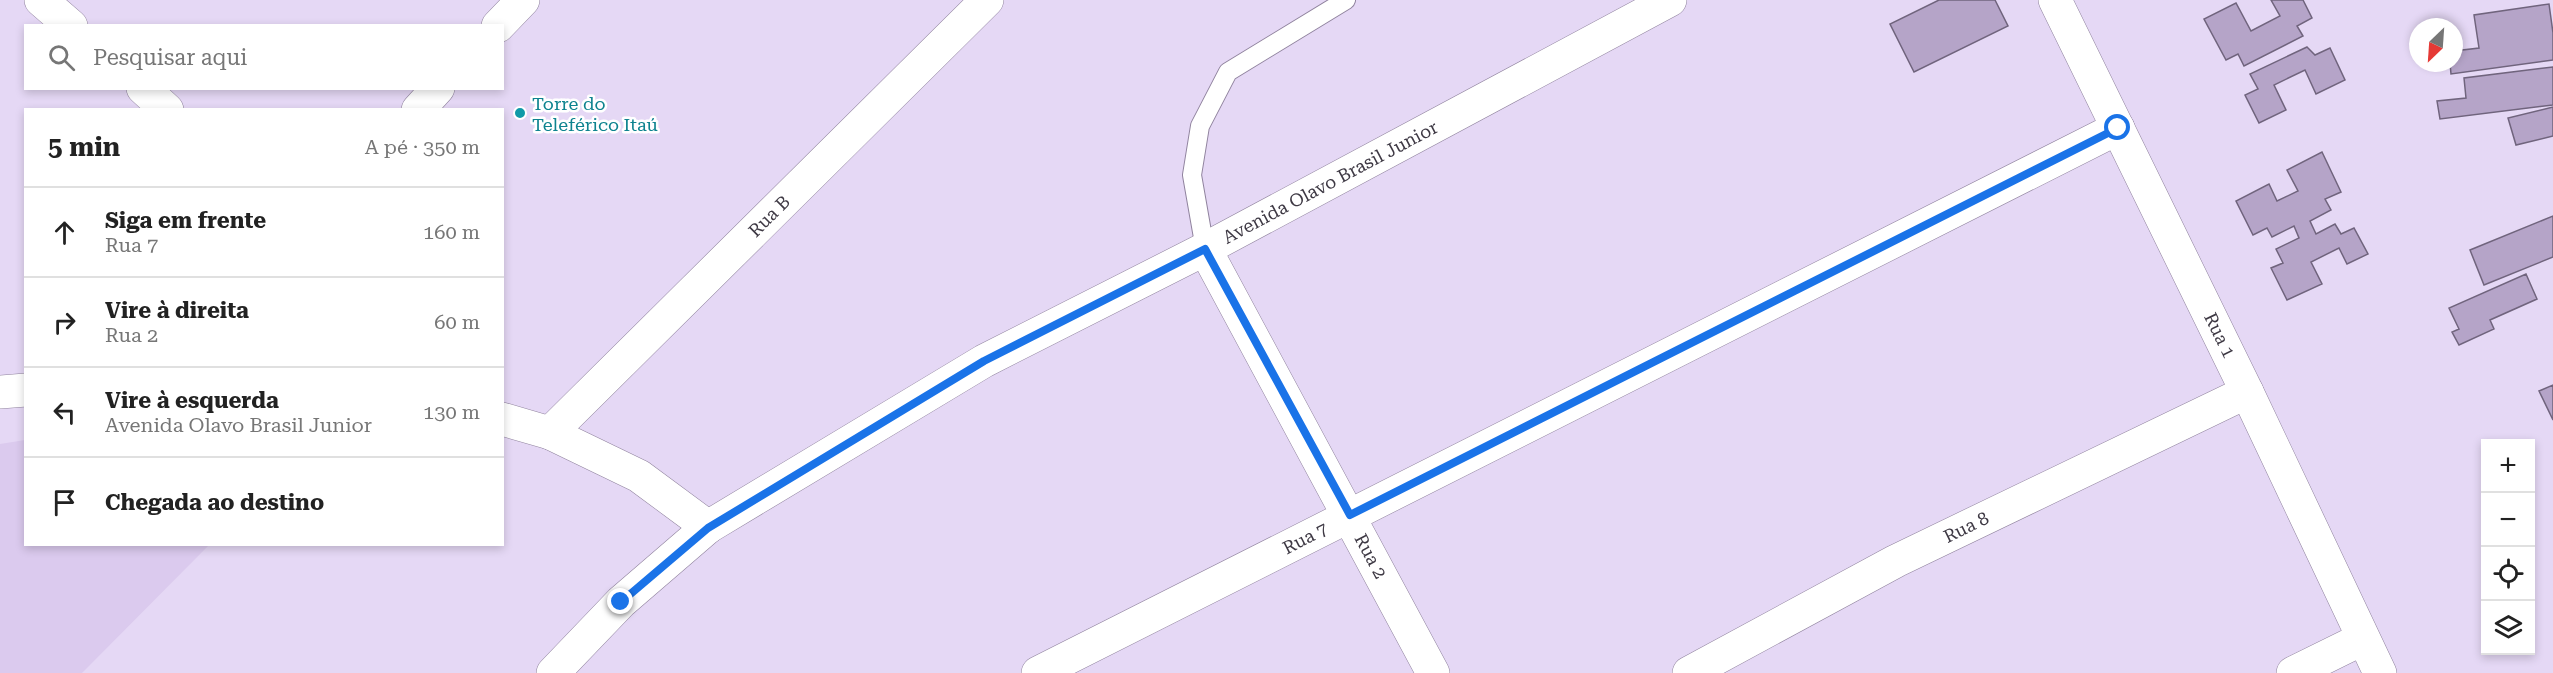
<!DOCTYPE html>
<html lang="pt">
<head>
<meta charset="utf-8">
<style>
	body { margin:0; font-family:"Roboto Serif",serif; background:#f2f2f2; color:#222 }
	.controls { position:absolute; right:18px; bottom:18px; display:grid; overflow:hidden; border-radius:0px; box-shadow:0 3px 9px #0003 }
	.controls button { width:54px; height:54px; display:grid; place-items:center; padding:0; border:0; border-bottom:2px solid #e0e0e0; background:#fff; color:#222; font:30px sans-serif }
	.compass { position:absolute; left:2409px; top:18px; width:54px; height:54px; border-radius:50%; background:#fff; box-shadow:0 3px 9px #0003; rotate:205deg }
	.stop { position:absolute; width:18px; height:18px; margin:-14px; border:4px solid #1a73e8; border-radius:50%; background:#fff }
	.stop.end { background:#1a73e8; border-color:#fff; box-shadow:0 2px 6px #0008 }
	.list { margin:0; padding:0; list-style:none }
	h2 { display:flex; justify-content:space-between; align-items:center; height:78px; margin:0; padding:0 24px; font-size:26px }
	h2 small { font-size:20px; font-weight:400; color:#767676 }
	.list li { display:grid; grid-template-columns:39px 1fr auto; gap:18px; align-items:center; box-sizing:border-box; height:90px; padding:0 24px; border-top:2px solid #e0e0e0 }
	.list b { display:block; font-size:22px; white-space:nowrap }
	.list p { margin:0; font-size:20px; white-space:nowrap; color:#767676 }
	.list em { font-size:20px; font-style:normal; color:#767676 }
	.icon { flex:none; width:33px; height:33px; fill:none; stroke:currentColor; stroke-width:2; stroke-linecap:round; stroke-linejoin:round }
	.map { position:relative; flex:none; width:2553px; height:673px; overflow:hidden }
	.search { position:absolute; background:#fff; box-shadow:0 3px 9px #0003; left:24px; top:24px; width:480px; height:66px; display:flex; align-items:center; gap:15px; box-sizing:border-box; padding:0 21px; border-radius:0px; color:#767676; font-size:22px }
	.panel { position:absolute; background:#fff; box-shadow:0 3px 9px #0003; left:24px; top:108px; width:480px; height:438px; border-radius:0px }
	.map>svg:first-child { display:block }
	.built { fill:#dbcaee }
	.building { fill:#b5a4c8; stroke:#70647d; stroke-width:1.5 }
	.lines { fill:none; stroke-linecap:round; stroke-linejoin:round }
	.service-casing { stroke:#90839e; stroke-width:20 }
	.minor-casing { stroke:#90839e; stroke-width:34 }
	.tertiary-casing { stroke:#90839e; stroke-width:34 }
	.service { stroke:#fff; stroke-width:18 }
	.minor { stroke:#fff; stroke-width:33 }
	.tertiary { stroke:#fff; stroke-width:33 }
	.route { stroke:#1a73e8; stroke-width:8 }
	.culture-dot { fill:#0f9aa8; stroke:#fff; stroke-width:2 }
	.labels { text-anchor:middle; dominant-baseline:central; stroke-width:5; stroke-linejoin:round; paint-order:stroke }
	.culture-label { font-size:18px; fill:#0d838f; stroke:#fff; text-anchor:start }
	.street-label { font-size:18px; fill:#3e3944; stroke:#fff }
</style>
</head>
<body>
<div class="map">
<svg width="2553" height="673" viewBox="0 0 2553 673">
	<rect width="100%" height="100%" fill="#e5d8f5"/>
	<path class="built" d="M25,440L26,544L209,545L82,673H0V444Z"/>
	<path class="building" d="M1939,0H1995L2008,26L1914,72L1890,24Z
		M2271,0H2303L2312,18L2297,26L2303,36L2244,66L2238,54L2226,60L2204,19L2236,3L2251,31L2280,16Z
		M2549,4L2553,33V60L2451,74L2450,63H2454V51L2479,48L2474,15Z
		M2307,47L2315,55L2330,48L2345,80L2316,94L2305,70L2274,85L2286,110L2259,123L2245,95L2258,89L2250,74Z
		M2553,67V105L2440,119L2437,101L2466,98L2464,78Z
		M2553,107V136L2516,145L2508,118Z
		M2322,152L2341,192L2325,199L2331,210L2310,221L2316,234L2335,224L2341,234L2354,228L2368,254L2347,264L2339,248L2311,262L2322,284L2287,300L2271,268L2283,263L2276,249L2299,238L2294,226L2272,237L2267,228L2253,235L2236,201L2269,184L2277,201L2298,191L2287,170Z
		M2553,216V257L2484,285L2470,250Z
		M2526,274L2537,299L2490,320L2494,329L2459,345L2452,332L2459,329L2449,308Z
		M2553,385V420L2539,391Z"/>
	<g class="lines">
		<defs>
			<path id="service" d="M1205,249L1192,175L1200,126L1228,72L1346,0"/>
			<path id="minor" d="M41,0L71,26
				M498,26L523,0
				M143,88L167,110
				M418,110L438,88
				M1205,249L1433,673
				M550,433L987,0
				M553,673L621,602L708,527
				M1038,673L2118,128
				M1689,673L1896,561L2247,392
				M2293,673L2362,639"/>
			<path id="tertiary" d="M2055,0L2247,392L2380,673
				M0,392L26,390
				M502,419L550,433L639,476L708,527L984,361L1205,249L1670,0"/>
		</defs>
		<use href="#service" class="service-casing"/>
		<use href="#minor" class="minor-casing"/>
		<use href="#tertiary" class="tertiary-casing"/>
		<use href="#service" class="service"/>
		<use href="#minor" class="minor"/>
		<use href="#tertiary" class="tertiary"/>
	</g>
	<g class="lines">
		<path class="route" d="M621,602L708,528L984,361L1205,249L1350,515L2118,128"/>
	</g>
	<circle class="culture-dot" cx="520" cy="113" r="6"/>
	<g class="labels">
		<g class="culture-label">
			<text x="532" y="103">Torre do<tspan x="532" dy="21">Teleférico Itaú</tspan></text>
		</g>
		<g class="street-label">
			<text transform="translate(1330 182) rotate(-28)">Avenida Olavo Brasil Junior</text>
			<text transform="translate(769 216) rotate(-45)">Rua B</text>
			<text transform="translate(2220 335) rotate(64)">Rua 1</text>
			<text transform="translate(1966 527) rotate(-26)">Rua 8</text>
			<text transform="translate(1305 538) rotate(-27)">Rua 7</text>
			<text transform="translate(1371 556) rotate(62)">Rua 2</text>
		</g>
	</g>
</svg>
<div class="controls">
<button>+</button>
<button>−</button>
<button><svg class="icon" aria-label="locate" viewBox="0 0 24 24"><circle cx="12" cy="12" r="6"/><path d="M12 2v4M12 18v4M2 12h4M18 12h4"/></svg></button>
<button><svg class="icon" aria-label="layers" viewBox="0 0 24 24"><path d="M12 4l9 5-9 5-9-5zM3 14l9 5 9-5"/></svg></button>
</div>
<svg class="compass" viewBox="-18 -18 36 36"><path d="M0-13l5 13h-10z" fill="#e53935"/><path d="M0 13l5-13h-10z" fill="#767676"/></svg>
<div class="stop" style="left:2118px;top:128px"></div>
<div class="stop end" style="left:621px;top:602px"></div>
<div class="search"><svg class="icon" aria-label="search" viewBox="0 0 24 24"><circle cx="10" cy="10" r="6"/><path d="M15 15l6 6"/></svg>Pesquisar aqui</div>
<section class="panel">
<h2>5 min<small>A pé · 350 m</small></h2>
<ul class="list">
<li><svg class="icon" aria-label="ahead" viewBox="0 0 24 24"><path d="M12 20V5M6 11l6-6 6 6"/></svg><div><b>Siga em frente</b><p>Rua 7</p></div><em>160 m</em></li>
<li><svg class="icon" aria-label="right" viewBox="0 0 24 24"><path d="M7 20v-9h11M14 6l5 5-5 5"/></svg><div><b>Vire à direita</b><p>Rua 2</p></div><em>60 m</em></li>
<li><svg class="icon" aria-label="left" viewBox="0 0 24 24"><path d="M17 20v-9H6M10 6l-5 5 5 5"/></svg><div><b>Vire à esquerda</b><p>Avenida Olavo Brasil Junior</p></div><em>130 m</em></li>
<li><svg class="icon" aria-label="arrive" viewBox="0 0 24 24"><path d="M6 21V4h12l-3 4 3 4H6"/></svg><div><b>Chegada ao destino</b></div></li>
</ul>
</section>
</div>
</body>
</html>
